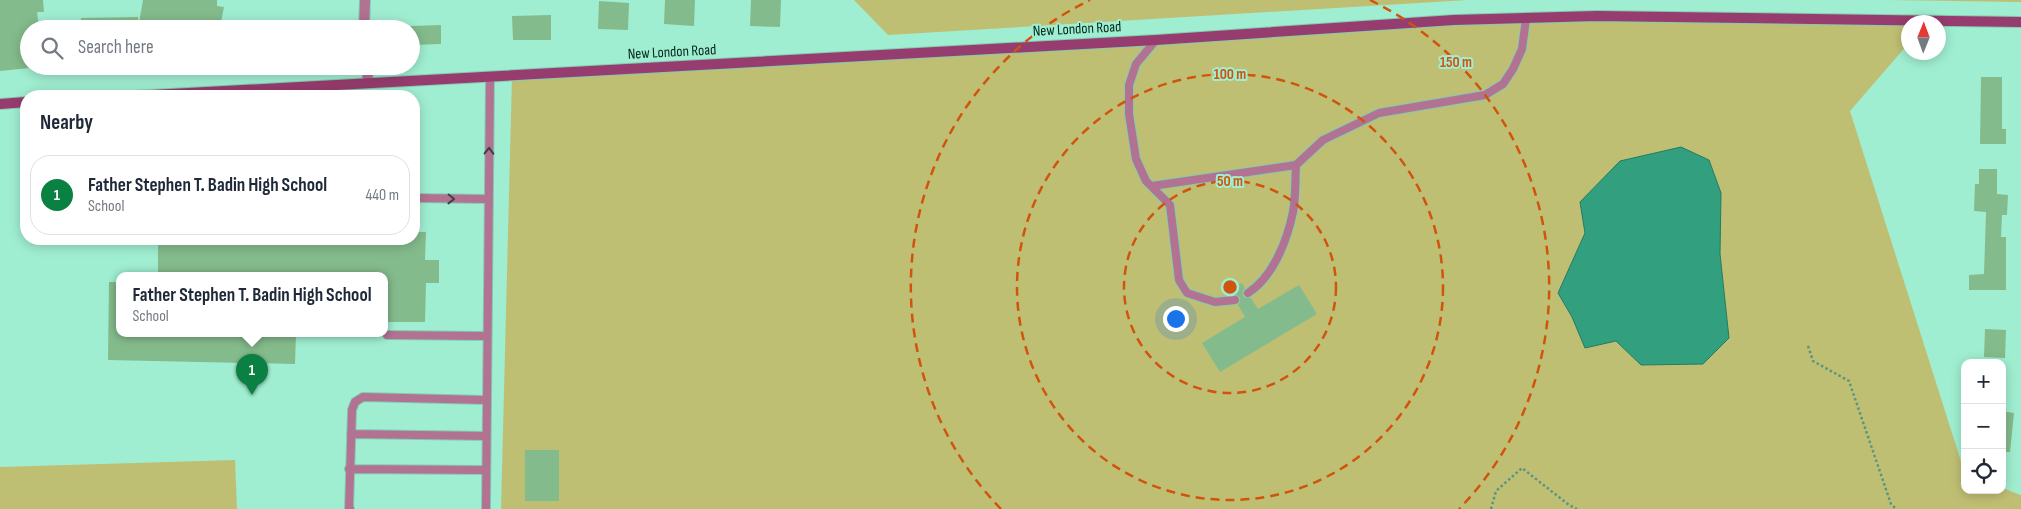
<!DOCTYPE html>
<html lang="en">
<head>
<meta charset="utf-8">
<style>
	body { margin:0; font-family:"Sofia Sans Condensed",sans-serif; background:#f2f2f3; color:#1f2937 }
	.controls { position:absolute; right:15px; bottom:15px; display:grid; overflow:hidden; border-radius:10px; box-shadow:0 2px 12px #0003 }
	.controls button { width:45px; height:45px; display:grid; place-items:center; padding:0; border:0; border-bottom:1px solid #e0e1e3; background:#fff; color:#1f2937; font:25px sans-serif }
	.compass { position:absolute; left:1901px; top:15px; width:45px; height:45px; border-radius:50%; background:#fff; box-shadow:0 2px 12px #0003; rotate:1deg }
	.you { position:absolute; left:1175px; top:318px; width:18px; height:18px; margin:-12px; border:4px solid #fff; border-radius:50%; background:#1a73e8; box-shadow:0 0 0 8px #1a73e833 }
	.badge { display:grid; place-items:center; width:32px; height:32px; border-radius:50%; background:#0b8043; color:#fff; font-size:16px; font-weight:700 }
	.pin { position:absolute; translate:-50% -41px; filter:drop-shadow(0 1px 2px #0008) }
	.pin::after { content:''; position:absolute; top:26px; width:18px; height:15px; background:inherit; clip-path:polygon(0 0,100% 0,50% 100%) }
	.popup { position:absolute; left:116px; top:272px; width:272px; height:65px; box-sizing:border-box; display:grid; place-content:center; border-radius:10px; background:#fff; filter:drop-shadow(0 1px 4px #0005); font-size:16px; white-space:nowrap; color:#747a83 }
	.popup b { font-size:19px; color:#1f2937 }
	.popup::after { content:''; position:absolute; left:50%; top:100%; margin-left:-10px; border:10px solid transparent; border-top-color:#fff }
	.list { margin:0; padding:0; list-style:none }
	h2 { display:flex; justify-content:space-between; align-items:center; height:65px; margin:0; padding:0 20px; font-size:21px }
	h2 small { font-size:16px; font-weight:400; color:#747a83 }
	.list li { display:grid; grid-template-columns:32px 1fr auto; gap:15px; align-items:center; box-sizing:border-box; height:80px; margin:0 10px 10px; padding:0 10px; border:1px solid #e0e1e3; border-radius:20px }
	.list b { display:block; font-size:19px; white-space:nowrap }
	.list p { margin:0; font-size:16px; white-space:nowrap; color:#747a83 }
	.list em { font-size:16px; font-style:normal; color:#747a83 }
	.icon { flex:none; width:28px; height:28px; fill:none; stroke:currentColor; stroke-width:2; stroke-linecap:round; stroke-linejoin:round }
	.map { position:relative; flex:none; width:2021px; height:509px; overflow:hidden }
	.search { position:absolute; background:#fff; box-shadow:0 2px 12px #0003; left:20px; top:20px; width:400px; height:55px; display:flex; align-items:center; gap:12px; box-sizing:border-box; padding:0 18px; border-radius:28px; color:#747a83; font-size:19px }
	.panel { position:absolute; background:#fff; box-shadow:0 2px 12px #0003; left:20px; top:90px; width:400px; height:155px; border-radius:20px }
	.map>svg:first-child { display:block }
	.green { fill:#bfbf74 }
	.water { fill:#32a07f; stroke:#247b61 }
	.building { fill:#84bb8c }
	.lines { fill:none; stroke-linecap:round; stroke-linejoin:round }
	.lane-casing { stroke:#84cab0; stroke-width:10 }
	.street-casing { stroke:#84cab0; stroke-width:12 }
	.secondary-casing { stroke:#84cab0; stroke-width:12 }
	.path { stroke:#5b9581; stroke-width:2.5; stroke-dasharray:2.5 2.5; stroke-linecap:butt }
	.lane { stroke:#b27292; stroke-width:8 }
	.street { stroke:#b27292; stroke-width:10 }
	.secondary { stroke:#973c6e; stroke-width:10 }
	.oneway { stroke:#414145 }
	.ring { fill:none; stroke:#d1540e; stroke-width:2.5; stroke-dasharray:9 6 }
	.labels { text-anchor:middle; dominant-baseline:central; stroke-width:4; stroke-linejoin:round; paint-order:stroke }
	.street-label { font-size:15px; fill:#04261c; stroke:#a0eed1 }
	.centre { fill:#d1540e; stroke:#a0eed1; stroke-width:2.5 }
	.ring-label { font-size:15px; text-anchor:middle; font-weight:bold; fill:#d1540e; stroke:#a0eed1; stroke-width:4; stroke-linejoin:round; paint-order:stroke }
</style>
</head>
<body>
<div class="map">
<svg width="2021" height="509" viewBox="0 0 2021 509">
	<rect width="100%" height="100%" fill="#a0eed1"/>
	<path class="green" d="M854,0H1468L888,35Z
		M1886,0H2021V2Z
		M1454,20L1908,22V44L1850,111L1965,474V490H2002V488L2021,495V509H501L512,76Z
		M235,460L237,509H0V467Z"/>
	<path class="water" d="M1681,147L1709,160L1721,193L1720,254L1729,338L1703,364L1641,365L1616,341L1585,348L1572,317L1558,293L1585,233L1580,202L1620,161Z"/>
	<path class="building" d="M0,0H43L44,12H37L39,29H29V68L0,71Z
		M143,0H217V6L224,7L220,27L205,25L204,29H174L139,23Z
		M665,0H695L694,26L664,24Z
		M751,0H781L780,27L750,26Z
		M599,1L629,3L628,30L598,29Z
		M551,15V40H513L512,16Z
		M138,17V29H81V18Z
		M441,25V44L411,45V26Z
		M1981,77H2002V129H2006V144H1980Z
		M1979,169H1997V194L2008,195L2007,215H2002L2001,237H2006V290H1969V275L1984,274L1986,212L1974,211L1975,184H1979Z
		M414,232H426L425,260H439V283H426L425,322H384V276H158V239H414Z
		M109,282H120V334H296L295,364L108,360Z
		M1242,283L1245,288L1243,291V296L1246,298H1251L1258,309L1299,285L1317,314L1220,372L1202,343L1245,317L1238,305L1240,302V297L1232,295L1229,290Z
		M1985,329L2006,330L2005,358L1984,357Z
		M2002,411L2014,413L2010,452H2002Z
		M525,450H559V501H525Z"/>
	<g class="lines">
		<defs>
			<path id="lane" d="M1156,40L1136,64L1129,85V114L1136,159L1146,181L1170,205L1179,280L1187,293L1215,302L1235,300
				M1152,186L1296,165
				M414,198L488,199
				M1248,293C1273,277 1287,241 1293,212C1296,197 1295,180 1296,165L1323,140L1379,113L1485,95L1503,84L1513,69L1522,49L1526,19
				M387,335L486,336
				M351,434L486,436
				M349,469L486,470
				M350,509H349L352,410L355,402L363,397L486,400
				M486,509L490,77"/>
			<path id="street" d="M364,29L365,0
				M367,66L368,83"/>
			<path id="secondary" d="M134,96L1156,40L1454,20L1597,16L2021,22
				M0,104L26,102"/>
		</defs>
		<use href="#lane" class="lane-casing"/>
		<use href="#street" class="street-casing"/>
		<use href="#secondary" class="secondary-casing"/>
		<path class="path" d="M1808,346L1813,361L1849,381L1891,504L1896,509
			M1491,509L1496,491L1522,468L1569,505L1577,509"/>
		<use href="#lane" class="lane"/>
		<use href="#street" class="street"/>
		<use href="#secondary" class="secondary"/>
	</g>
	<defs><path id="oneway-chevron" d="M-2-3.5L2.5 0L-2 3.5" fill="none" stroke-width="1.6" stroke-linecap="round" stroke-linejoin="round" transform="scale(1.25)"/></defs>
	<g class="oneway">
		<use href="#oneway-chevron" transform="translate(489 151) rotate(-89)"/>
		<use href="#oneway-chevron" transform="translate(451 199) rotate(1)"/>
	</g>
	<g class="ring">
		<circle cx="1230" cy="287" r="106"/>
		<circle cx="1230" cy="287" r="213"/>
		<path d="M1001 509A319 319 0 0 1 1090 0M1370 0A319 319 0 0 1 1459 509"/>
	</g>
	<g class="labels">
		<g class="street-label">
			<text transform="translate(1077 29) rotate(-3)">New London Road</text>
			<text transform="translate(672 52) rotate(-3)">New London Road</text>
		</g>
	</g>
	<circle cx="1230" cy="287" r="8" class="centre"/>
	<g class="ring-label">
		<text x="1456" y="67">150 m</text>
		<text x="1230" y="79">100 m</text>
		<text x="1230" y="186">50 m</text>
	</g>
</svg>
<div class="controls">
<button>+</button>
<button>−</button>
<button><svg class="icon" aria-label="locate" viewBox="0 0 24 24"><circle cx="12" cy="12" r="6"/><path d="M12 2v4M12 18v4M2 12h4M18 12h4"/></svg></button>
</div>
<svg class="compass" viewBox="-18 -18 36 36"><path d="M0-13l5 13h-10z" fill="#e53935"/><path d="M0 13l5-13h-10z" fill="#747a83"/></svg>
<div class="you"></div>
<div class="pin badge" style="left:252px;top:395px">1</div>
<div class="popup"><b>Father Stephen T. Badin High School</b>School</div>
<div class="search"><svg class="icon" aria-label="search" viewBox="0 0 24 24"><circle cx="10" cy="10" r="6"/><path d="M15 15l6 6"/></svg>Search here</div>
<section class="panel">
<h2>Nearby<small></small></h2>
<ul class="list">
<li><span class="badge">1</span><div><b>Father Stephen T. Badin High School</b><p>School</p></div><em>440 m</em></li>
</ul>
</section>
</div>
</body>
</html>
